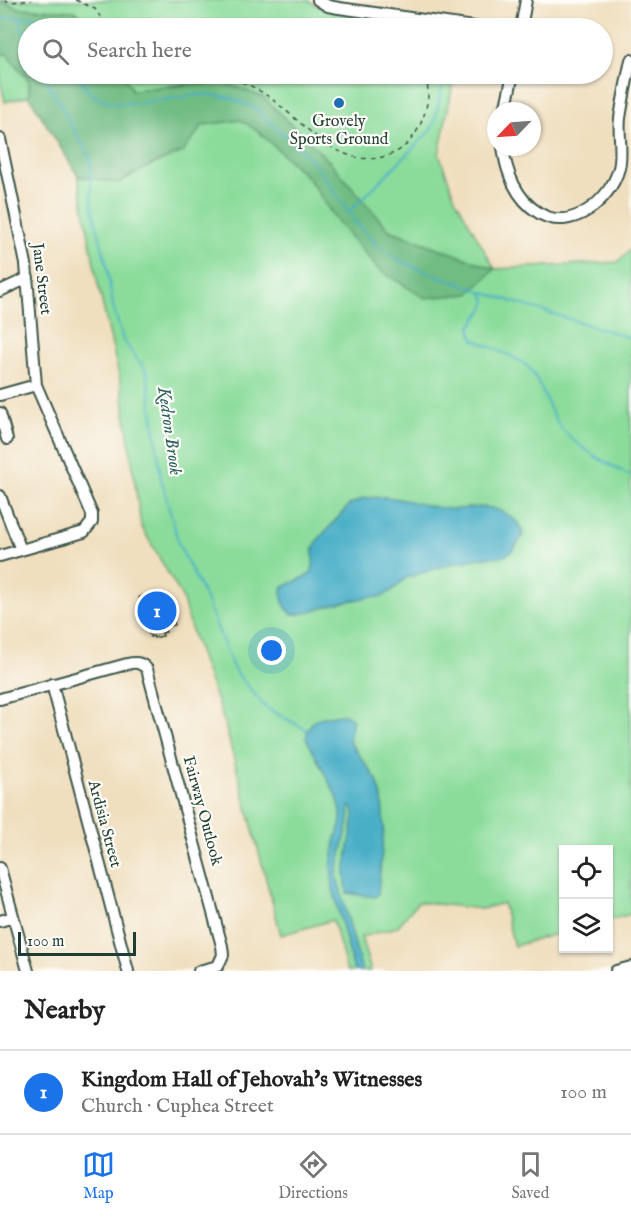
<!DOCTYPE html>
<html lang="en">
<head>
<meta charset="utf-8">
<style>
	body { margin:0; font-family:"IM FELL English",serif; background:#f2f2f2; color:#222 }
	.controls { position:absolute; right:18px; bottom:18px; display:grid; overflow:hidden; border-radius:0px; box-shadow:0 2px 4px #0004 }
	.controls button { width:54px; height:54px; display:grid; place-items:center; padding:0; border:0; border-bottom:2px solid #e0e0e0; background:#fff; color:#222; font:30px sans-serif }
	.compass { position:absolute; left:487px; top:102px; width:54px; height:54px; border-radius:50%; background:#fff; box-shadow:0 2px 4px #0004; rotate:245deg }
	.scale { position:absolute; left:18px; bottom:15px; width:118px; box-sizing:border-box; padding-left:6px; border:3px solid #1f3d34; border-top:0; font-size:16px; line-height:21px; white-space:nowrap; color:#1f3d34; -webkit-text-stroke:4px #fdfcf7; paint-order:stroke }
	.you { position:absolute; left:272px; top:651px; width:21px; height:21px; margin:-15px; border:4px solid #fff; border-radius:50%; background:#1a73e8; box-shadow:0 0 0 9px #1a73e833 }
	.badge { display:grid; place-items:center; width:39px; height:39px; border-radius:50%; background:#1a73e8; color:#fff; font-size:20px; font-weight:700 }
	.pin { position:absolute; translate:-50% -50%; border:3px solid #fff; box-shadow:0 2px 6px #0006 }
	.list { margin:0; padding:0; list-style:none }
	h2 { display:flex; justify-content:space-between; align-items:center; height:78px; margin:0; padding:0 24px; font-size:26px }
	h2 small { font-size:20px; font-weight:400; color:#767676 }
	.list li { display:grid; grid-template-columns:39px 1fr auto; gap:18px; align-items:center; box-sizing:border-box; height:84px; padding:0 24px; border-top:2px solid #e0e0e0 }
	.list b { display:block; font-size:22px; white-space:nowrap }
	.list p { margin:0; font-size:20px; white-space:nowrap; color:#767676 }
	.list em { font-size:20px; font-style:normal; color:#767676 }
	.icon { flex:none; width:33px; height:33px; fill:none; stroke:currentColor; stroke-width:2; stroke-linecap:round; stroke-linejoin:round }
	.map { position:relative; flex:none; width:631px; height:971px; overflow:hidden }
	.search { position:absolute; background:#fff; box-shadow:0 2px 4px #0004; left:18px; right:18px; top:18px; height:66px; display:flex; align-items:center; gap:15px; box-sizing:border-box; padding:0 21px; border-radius:33px; color:#767676; font-size:22px }
	.sheet { height:162px; background:#fff }
	nav { display:flex; justify-content:space-around; align-items:center; box-sizing:border-box; height:84px; border-top:2px solid #e0e0e0; background:#fff; font-size:16px; color:#767676 }
	nav a { display:grid; justify-items:center; gap:3px }
	nav .on { color:#1a73e8 }
	.map>svg:first-child { display:block }
	.green { fill:#8bdc9b; stroke:#558c68; stroke-width:1.5 }
	.forest { fill:#70bc83; stroke:#487c5c; stroke-width:1.5 }
	.water { fill:#48afc7; stroke:#34767e; stroke-width:1.5 }
	.lines { fill:none; stroke-linecap:round; stroke-linejoin:round }
	.stream { stroke:#48afc7; stroke-width:2 }
	.building { fill:#cd9d70 }
	.minor-casing { stroke:#3e5549; stroke-width:14 }
	.path { stroke:#3e5549; stroke-width:1.5; stroke-dasharray:4.5 4.5; stroke-linecap:butt }
	.minor { stroke:#fff; stroke-width:10 }
	.poi-dot { fill:#1f6fb2; stroke:#fdfcf7; stroke-width:2 }
	.labels { text-anchor:middle; dominant-baseline:central; stroke-width:4.5; stroke-linejoin:round; paint-order:stroke }
	.poi-label { font-size:16px; fill:#1f3d34; stroke:#fdfcf7 }
	.street-label { font-size:16px; fill:#1f3d34; stroke:#fdfcf7 }
	.water-label { font-size:18px; font-style:italic; fill:#2b5f60; stroke:#fdfcf7 }
</style>
</head>
<body>
<div class="map">
<svg width="631" height="971" viewBox="0 0 631 971">
	<rect width="100%" height="100%" fill="#fdfcf7"/>
	<filter id="ink" filterUnits="userSpaceOnUse"><feTurbulence type="fractalNoise" baseFrequency=".0167" numOctaves="2"/><feDisplacementMap in="SourceGraphic" scale="12" xChannelSelector="R" yChannelSelector="G"/><feConvolveMatrix kernelMatrix="1 2 1 2 8 2 1 2 1" color-interpolation-filters="sRGB"/></filter>
	<filter id="wash" filterUnits="userSpaceOnUse"><feTurbulence type="fractalNoise" baseFrequency=".008" numOctaves="4" result="noise"/><feDisplacementMap in="SourceGraphic" scale="24" xChannelSelector="R" yChannelSelector="G"/><feGaussianBlur stdDeviation="1.35" result="paint"/><feColorMatrix in="noise" values="0 0 0 0 0 0 0 0 0 0 0 0 0 0 0 0 0 1.4 0 .05"/><feComposite in="paint" operator="in"/></filter>
	<g filter="url(#wash)">
		<rect width="100%" height="100%" fill="#f0dfbf"/>
		<path class="green" d="M0,0H308L321,8L429,28H101L74,11L19,8Z
			M0,54H7L29,81V96L5,102L0,80Z
			M123,74H455L439,154L455,198L495,269L618,262L631,249V914L609,920L608,850H564L563,932L514,946L503,903L482,909L418,902L397,927L361,937L371,971H347L333,920L281,935L224,721L193,635L182,597L141,526L121,384L97,280L78,176L118,182L151,165L183,152L202,125L241,120L259,132L309,179L337,221L379,270L494,269L389,230L330,162L185,84L132,90Z"/>
		<path class="forest" d="M0,1L19,8L74,11L101,28H28V74H123L132,90L222,82L263,97L330,162L389,230L495,269L469,294L425,298L379,270L337,221L309,179L259,132L241,120L203,125L183,152L151,165L118,183L78,176L29,96V81L7,54H0Z"/>
		<path class="water" d="M386,497C408,499 429,508 451,509C461,510 470,507 479,507C497,506 521,518 523,535L514,549L505,556L480,558L453,563L406,578L393,590L382,597H369L336,604L301,614H292C284,607 279,597 283,587L305,577L311,573L313,566V551L317,541L349,505L364,498Z
			M339,715H347L353,719L349,741L377,780L382,797L384,829L378,894L375,897L347,893L345,872L354,815L353,809L350,806L349,822L338,867L337,877L362,971H354L333,889L331,867L335,842L341,821V812L338,799L306,738C308,718 321,716 339,715Z"/>
		<g class="lines">
			<path class="stream" d="M0,18L47,17L66,22L70,28
				M19,19L28,41
				M43,74L90,158L92,206L107,266L113,306L123,340L147,372L161,478L179,545L206,599L234,670L266,708L307,730
				M77,74L90,93L96,97L111,103H138L206,94L231,98L254,108L312,160L355,221L379,248L406,264L477,290L483,294L486,300L485,307L471,326V333L475,340C487,346 522,359 529,368C543,384 547,408 559,425C577,448 606,463 631,476
				M349,212L430,131L434,123L445,74
				M482,292L631,338"/>
		</g>
		<g id="blocks">
			<path class="building" d="M156,592L158,598L167,596L175,625L164,627L166,632L162,633L163,636L154,638L153,636L150,637L139,597Z"/>
		</g>
	</g>
	<g filter="url(#ink)">
		<use href="#blocks" fill-opacity="0" stroke="#3e5549" stroke-width="1.5"/>
		<g class="lines">
			<defs>
				<path id="minor" d="M318,0L328,6L339,8L481,28
					M521,28L526,0
					M505,111L513,74
					M0,139L26,264L36,385L92,514V522L84,532L0,556
					M503,147C506,172 516,199 539,213C571,233 611,200 619,168C623,153 618,134 620,118C623,99 627,79 631,60
					M0,291L28,278
					M0,395L36,385
					M0,413L7,439
					M0,496L21,550
					M52,684L128,971
					M0,699L127,664C135,662 141,662 147,669L222,946L223,955L218,966L199,971
					M0,868L28,971
					M0,921L13,917
					M616,971L631,967"/>
			</defs>
			<use href="#minor" class="minor-casing"/>
			<path class="path" d="M4,0L11,2L32,0
				M76,0L95,9L108,28
				M135,74C148,80 161,76 175,75C194,74 226,77 244,83C295,102 332,180 394,153C414,144 426,118 428,96C428,89 427,81 427,74"/>
			<use href="#minor" class="minor"/>
		</g>
	</g>
	<circle class="poi-dot" cx="339" cy="103" r="6"/>
	<g class="labels">
		<g class="poi-label">
			<text x="339" y="122">Grovely<tspan x="339" dy="18">Sports Ground</tspan></text>
		</g>
		<g class="street-label">
			<text transform="translate(41 279) rotate(83)">Jane Street</text>
			<text transform="translate(202 811) rotate(75)">Fairway Outlook</text>
			<text transform="translate(104 824) rotate(75)">Ardisia Street</text>
		</g>
		<g class="water-label">
			<text transform="translate(169 431) rotate(82)">Kedron Brook</text>
		</g>
	</g>
</svg>
<div class="controls">
<button><svg class="icon" aria-label="locate" viewBox="0 0 24 24"><circle cx="12" cy="12" r="6"/><path d="M12 2v4M12 18v4M2 12h4M18 12h4"/></svg></button>
<button><svg class="icon" aria-label="layers" viewBox="0 0 24 24"><path d="M12 4l9 5-9 5-9-5zM3 14l9 5 9-5"/></svg></button>
</div>
<svg class="compass" viewBox="-18 -18 36 36"><path d="M0-13l5 13h-10z" fill="#e53935"/><path d="M0 13l5-13h-10z" fill="#767676"/></svg>
<div class="scale">100 m</div>
<div class="you"></div>
<div class="pin badge" style="left:157px;top:611px">1</div>
<div class="search"><svg class="icon" aria-label="search" viewBox="0 0 24 24"><circle cx="10" cy="10" r="6"/><path d="M15 15l6 6"/></svg>Search here</div>
</div>
<section class="sheet">
<h2>Nearby<small></small></h2>
<ul class="list">
<li><span class="badge">1</span><div><b>Kingdom Hall of Jehovah's Witnesses</b><p>Church · Cuphea Street</p></div><em>100 m</em></li>
</ul>
</section>
<nav>
<a class="on"><svg class="icon" aria-label="map" viewBox="0 0 24 24"><path d="M3 6l6-2 6 2 6-2v14l-6 2-6-2-6 2zM9 4v14M15 6v14"/></svg>Map</a>
<a><svg class="icon" aria-label="directions" viewBox="0 0 24 24"><path d="M12 3l9 9-9 9-9-9zM9 14v-3h6M13 9l2 2-2 2"/></svg>Directions</a>
<a><svg class="icon" aria-label="saved" viewBox="0 0 24 24"><path d="M7 4h10v16l-5-4-5 4z"/></svg>Saved</a>
</nav>
</body>
</html>
